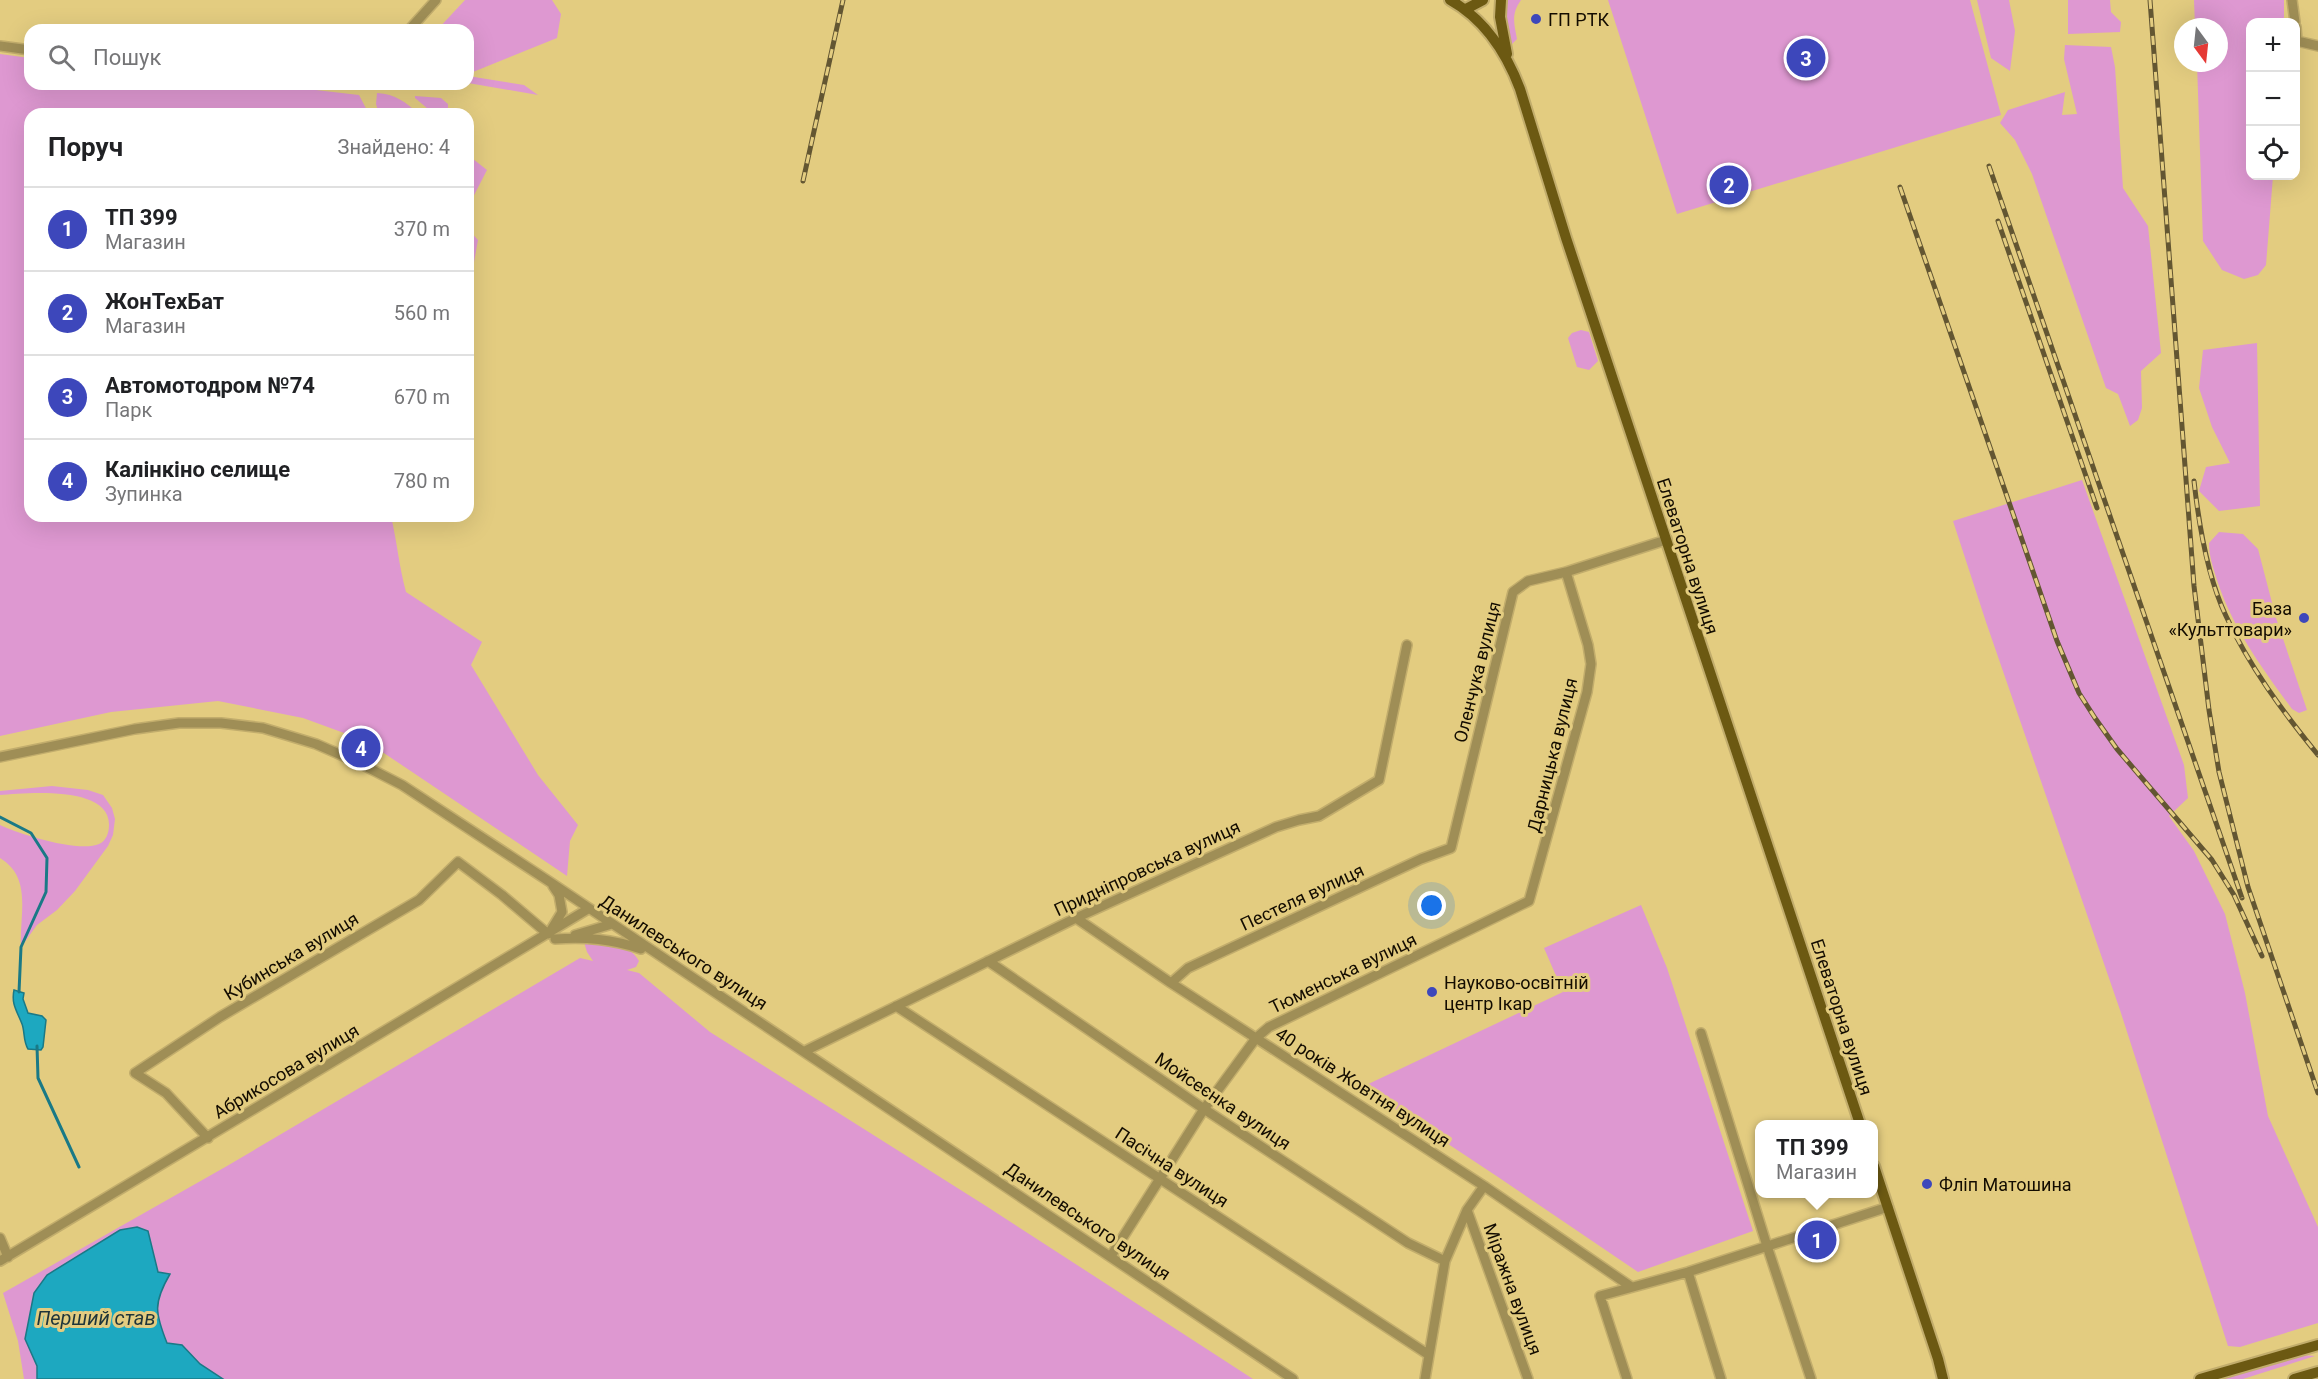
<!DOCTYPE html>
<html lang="uk">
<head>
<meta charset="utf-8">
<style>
	body { margin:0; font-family:Roboto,sans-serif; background:#f6f6f6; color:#202124 }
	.controls { position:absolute; right:18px; top:18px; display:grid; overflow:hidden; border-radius:12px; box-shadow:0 6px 24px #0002 }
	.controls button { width:54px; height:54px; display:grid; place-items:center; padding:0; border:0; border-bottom:2px solid #e0e0e0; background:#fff; color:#202124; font:30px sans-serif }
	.compass { position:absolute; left:2174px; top:18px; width:54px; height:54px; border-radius:50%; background:#fff; box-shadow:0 6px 24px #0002; rotate:165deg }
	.you { position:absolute; left:1432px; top:906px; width:21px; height:21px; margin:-15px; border:4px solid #fff; border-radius:50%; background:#1a73e8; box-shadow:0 0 0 9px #1a73e833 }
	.badge { display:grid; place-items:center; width:39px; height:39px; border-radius:50%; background:#3d47bb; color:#fff; font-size:20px; font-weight:700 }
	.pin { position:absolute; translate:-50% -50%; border:3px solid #fff; box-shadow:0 2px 6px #0006 }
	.popup { position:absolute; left:1755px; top:1120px; width:123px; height:78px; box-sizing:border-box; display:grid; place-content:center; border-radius:12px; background:#fff; filter:drop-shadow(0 2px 4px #0005); font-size:20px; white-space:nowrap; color:#757577 }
	.popup b { font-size:22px; color:#202124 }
	.popup::after { content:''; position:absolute; left:50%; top:100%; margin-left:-12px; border:12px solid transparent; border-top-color:#fff }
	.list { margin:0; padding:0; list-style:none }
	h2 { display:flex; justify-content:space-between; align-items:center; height:78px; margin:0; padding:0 24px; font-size:26px }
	h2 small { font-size:20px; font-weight:400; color:#757577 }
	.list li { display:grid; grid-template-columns:39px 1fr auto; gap:18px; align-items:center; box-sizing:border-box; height:84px; padding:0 24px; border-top:2px solid #e0e0e0 }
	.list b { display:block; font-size:22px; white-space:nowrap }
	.list p { margin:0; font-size:20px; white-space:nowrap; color:#757577 }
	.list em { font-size:20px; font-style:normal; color:#757577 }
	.icon { flex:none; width:33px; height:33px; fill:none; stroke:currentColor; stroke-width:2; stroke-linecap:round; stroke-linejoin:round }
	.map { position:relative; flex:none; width:2318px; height:1379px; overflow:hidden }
	.search { position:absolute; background:#fff; box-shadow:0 6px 24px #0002; left:24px; top:24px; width:450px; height:66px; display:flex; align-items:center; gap:15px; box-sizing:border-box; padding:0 21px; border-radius:18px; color:#757577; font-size:22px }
	.panel { position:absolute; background:#fff; box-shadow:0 6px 24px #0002; left:24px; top:108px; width:450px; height:414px; border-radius:18px }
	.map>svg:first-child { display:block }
	.green { fill:#de98d1 }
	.water { fill:#1da8c0; stroke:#1a7986; stroke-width:1.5 }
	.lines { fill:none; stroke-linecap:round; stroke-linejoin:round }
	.stream { stroke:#1a7986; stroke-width:3 }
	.minor-casing { stroke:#c2ad6c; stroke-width:12 }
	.major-casing { stroke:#c2ad6c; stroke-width:14 }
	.minor { stroke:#9f8e56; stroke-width:9 }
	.major { stroke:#6c5912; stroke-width:10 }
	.rail-casing { stroke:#635632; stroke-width:5 }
	.rail { stroke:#e3cc80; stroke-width:3; stroke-dasharray:9; stroke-linecap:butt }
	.poi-dot { fill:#3d47bb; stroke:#e3cc80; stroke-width:2 }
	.labels { text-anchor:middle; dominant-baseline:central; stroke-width:6; stroke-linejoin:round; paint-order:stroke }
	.poi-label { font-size:18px; fill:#130c00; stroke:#e3cc80; text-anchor:start }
	.street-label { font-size:18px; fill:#130c00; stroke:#e3cc80 }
	.water-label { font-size:20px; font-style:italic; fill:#1f353a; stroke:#e3cc80 }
</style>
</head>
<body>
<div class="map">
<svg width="2318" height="1379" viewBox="0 0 2318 1379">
	<rect width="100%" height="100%" fill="#e3cc80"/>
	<path class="green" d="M465,0H552L561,14L557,38L468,74V30H437Z
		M1506,0H1521C1511,14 1514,23 1517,39L1512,44L1503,9Z
		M1608,0H1970L2001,115L1677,214Z
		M1977,0H2009L2015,31L2010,71L1991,58Z
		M2068,0H2110L2111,12L2121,22L2120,32L2068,34Z
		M2194,0H2284V22H2250V176H2273L2266,265L2258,275L2244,279L2222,270L2203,241L2197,63H2219V27H2195Z
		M2065,45L2111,47L2115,67L2123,188L2148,226L2161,353L2141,371L2142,408L2138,420L2130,426L2118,394L2106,388L2032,174L2015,140L2000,123L2008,110L2065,92L2062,115L2077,114L2064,59Z
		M0,54L30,58V84H264L359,95L369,114H30V516H391C397,542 399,566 406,592L482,642L471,665L538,775L578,825L570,841L567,876L366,741L303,718L218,701L111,712L0,736Z
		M468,76L524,85L538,95L468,83Z
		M377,93C396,94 405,102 419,114H379L376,104Z
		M415,96L441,98L448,104V114H434L415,98Z
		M468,155L487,170L468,207Z
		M468,229L478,240L473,268L468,271Z
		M1581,330L1589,332L1598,361L1589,370L1577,367L1568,338L1572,333Z
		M2257,343L2260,506L2219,511L2199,491L2206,467L2230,463L2212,427L2199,388L2203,350Z
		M2082,480L2184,765L2188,798L2169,816L2194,851L2225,914L2245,993L2268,1116L2318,1227V1323L2240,1347L2228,1346L2120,1010L1986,622L1953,521Z
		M2219,532L2243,534L2258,549L2276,618L2307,710L2299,713L2292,709C2262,668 2233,629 2217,580C2213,567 2209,556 2209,543Z
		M52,786L88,790L103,795L112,808L115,819L113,835L108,846L75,891L57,910L37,925L21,947C19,915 33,878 0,858V825C19,834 79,853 99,844C106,841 109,833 109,825C110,785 26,793 0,795V791Z
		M1641,905L1667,968L1753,1231L1638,1272L1498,1177L1362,1087L1563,992L1544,948Z
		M584,942C603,944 629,942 639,961L636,967L627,970L639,973L710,1032L986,1206L1253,1379H24L18,1341L3,1293L227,1166L580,958L593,961L587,952Z
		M2302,1355L2315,1356L2243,1379H2216Z"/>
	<path class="water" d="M14,990L24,993L23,999L28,1013L42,1016L46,1020L43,1047L41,1050L28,1049C23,1041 25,1032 22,1024C17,1011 11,1004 14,990Z
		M137,1227L148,1231L158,1272L170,1274C153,1303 155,1313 167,1343L182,1345L200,1364L223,1379H37V1366L25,1339L34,1293L47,1275L120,1230Z"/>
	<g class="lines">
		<path class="stream" d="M0,817L31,833L47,858L46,892L21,947L19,992
			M37,1046L38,1078L79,1167"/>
		<defs>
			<path id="minor" d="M2292,0L2295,22
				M2296,27L2297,41L2318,46
				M409,30L436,0
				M0,46L30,50
				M0,757L135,729L179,723H221L263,728L316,744L355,761L402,785L550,882L1293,1379
				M1076,918L1171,983L1484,1186L1630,1286
				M551,930L562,912L559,895L553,886
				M575,935L612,924
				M555,939C586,937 612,939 641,949
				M988,961L1204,1109L1408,1243L1445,1261
				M1171,983L1188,968L1421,859L1451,848L1513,592L1528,581L1566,572L1666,540
				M896,1006L1429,1355
				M1701,1033L1767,1246L1811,1379
				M805,1051L1076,918L1276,827L1299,820L1319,816L1379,780L1407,645
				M208,1138L166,1093L135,1073L220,1017L419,900L458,862L502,895L548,934
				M1467,1210L1528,1379
				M0,1238L8,1257
				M1111,1256L1204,1109L1256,1038L1269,1027L1529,901L1587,692L1591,664L1588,645L1566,572
				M0,1261L588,909
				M1688,1272L1721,1379
				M1425,1379L1445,1261L1467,1210L1484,1186
				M1627,1379L1600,1296L1688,1272L1888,1207"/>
			<path id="major" d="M1450,0C1484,19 1506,52 1520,89L1566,238L1860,1124
				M1501,0L1500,17L1507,54
				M1466,9L1483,0
				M1874,1166L1938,1359L1943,1379
				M2200,1379L2318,1345
				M2294,1379L2318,1372"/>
		</defs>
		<use href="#minor" class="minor-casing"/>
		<use href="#major" class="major-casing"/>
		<use href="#minor" class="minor"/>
		<use href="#major" class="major"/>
		<defs>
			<path id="rail" d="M2150,0L2194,586L2209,710L2219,772L2248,887L2318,1093
				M1989,166L2242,898
				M803,181L843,0
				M1900,187L2057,641L2079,693L2095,718L2117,749L2212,860L2234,895L2262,956
				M1998,221L2097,508
				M2194,481C2199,526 2207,576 2226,616C2249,666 2283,712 2318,755"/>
		</defs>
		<use href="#rail" class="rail-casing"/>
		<use href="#rail" class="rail"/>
	</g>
	<g class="poi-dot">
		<circle cx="1536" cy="19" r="6"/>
		<circle cx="2304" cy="618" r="6"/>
		<circle cx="1432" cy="992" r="6"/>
		<circle cx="1927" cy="1184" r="6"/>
	</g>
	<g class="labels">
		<g class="poi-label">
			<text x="1548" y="19">ГП РТК</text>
			<text x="2292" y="608" text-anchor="end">База<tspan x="2292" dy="21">«Культтовари»</tspan></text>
			<text x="1444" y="982">Науково-освітній<tspan x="1444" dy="21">центр Ікар</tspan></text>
			<text x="1939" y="1184">Фліп Матошина</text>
		</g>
		<g class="street-label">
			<text transform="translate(1688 556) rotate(72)">Елеваторна вулиця</text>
			<text transform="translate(1477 672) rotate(-76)">Оленчука вулиця</text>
			<text transform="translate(1552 755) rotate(-76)">Дарницька вулиця</text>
			<text transform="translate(1147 868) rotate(-25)">Придніпровська вулиця</text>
			<text transform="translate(1302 897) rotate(-25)">Пестеля вулиця</text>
			<text transform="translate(684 952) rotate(33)">Данилевського вулиця</text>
			<text transform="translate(291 956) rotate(-31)">Кубинська вулиця</text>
			<text transform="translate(1343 973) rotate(-26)">Тюменська вулиця</text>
			<text transform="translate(1842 1017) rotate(72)">Елеваторна вулиця</text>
			<text transform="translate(286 1071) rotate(-31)">Абрикосова вулиця</text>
			<text transform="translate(1363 1087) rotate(33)">40 років Жовтня вулиця</text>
			<text transform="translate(1223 1101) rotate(34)">Мойсеєнка вулиця</text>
			<text transform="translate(1172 1167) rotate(33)">Пасічна вулиця</text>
			<text transform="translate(1088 1221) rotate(34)">Данилевського вулиця</text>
			<text transform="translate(1513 1289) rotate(70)">Міражна вулиця</text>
		</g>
		<g class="water-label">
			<text x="96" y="1318">Перший став</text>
		</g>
	</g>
</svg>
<div class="controls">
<button>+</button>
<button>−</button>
<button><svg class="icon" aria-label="locate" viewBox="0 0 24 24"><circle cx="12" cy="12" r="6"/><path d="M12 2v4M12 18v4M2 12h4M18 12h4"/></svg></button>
</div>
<svg class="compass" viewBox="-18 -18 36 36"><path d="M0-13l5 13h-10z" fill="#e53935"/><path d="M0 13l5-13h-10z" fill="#757577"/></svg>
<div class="you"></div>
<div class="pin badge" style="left:1817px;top:1240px">1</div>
<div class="popup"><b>ТП 399</b>Магазин</div>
<div class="pin badge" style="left:1729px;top:185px">2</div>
<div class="pin badge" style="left:1806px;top:58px">3</div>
<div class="pin badge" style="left:361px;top:748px">4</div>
<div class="search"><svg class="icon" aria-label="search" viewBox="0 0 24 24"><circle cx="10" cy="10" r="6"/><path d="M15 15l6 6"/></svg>Пошук</div>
<section class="panel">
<h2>Поруч<small>Знайдено: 4</small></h2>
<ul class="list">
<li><span class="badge">1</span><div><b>ТП 399</b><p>Магазин</p></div><em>370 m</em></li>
<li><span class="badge">2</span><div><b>ЖонТехБат</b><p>Магазин</p></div><em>560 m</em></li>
<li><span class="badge">3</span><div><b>Автомотодром №74</b><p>Парк</p></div><em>670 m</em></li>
<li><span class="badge">4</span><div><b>Калінкіно селище</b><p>Зупинка</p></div><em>780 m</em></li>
</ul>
</section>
</div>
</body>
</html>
